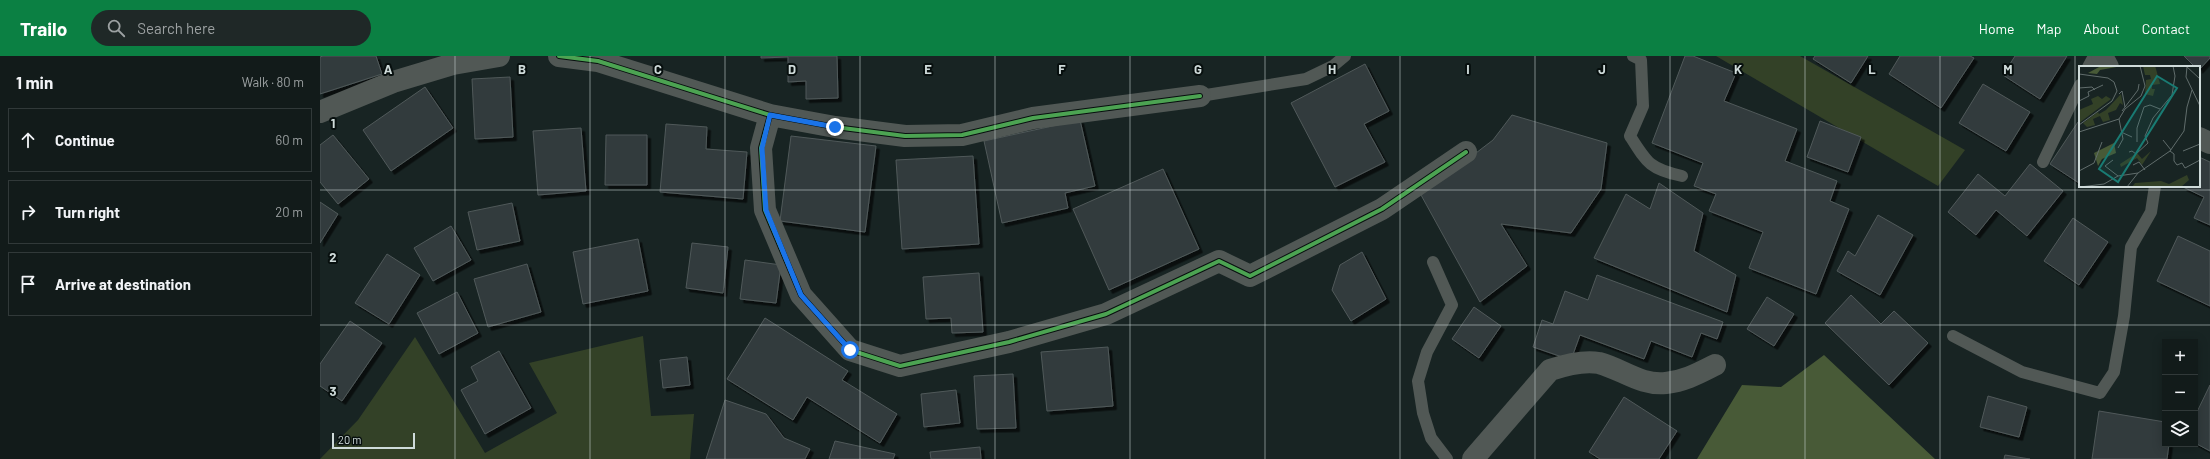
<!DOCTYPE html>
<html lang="en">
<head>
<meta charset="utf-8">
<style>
	body { margin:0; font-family:Barlow,sans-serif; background:#1f2827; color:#f1f3f6 }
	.controls { position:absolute; right:12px; bottom:12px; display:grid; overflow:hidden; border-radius:0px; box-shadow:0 2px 10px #0003 }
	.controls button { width:36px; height:36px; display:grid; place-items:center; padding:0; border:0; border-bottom:1px solid #313939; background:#121b1a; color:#f1f3f6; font:20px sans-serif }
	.scale { position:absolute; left:12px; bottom:10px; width:83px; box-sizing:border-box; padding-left:4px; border:2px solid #cfdbda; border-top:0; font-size:11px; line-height:14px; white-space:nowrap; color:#cfdbda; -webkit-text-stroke:3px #070f0e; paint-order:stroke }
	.stop { position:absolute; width:12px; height:12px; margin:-9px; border:3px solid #1a73e8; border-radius:50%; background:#fff }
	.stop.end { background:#1a73e8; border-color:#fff; box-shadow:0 1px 4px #0008 }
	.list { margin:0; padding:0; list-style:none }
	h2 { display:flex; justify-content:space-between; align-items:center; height:52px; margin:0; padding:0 16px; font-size:17px }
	h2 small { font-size:13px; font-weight:400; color:#9ca1a2 }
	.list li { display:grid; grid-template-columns:26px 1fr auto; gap:12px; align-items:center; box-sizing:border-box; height:64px; margin:0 8px 8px; padding:0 8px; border:1px solid #313939; border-radius:0px }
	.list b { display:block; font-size:15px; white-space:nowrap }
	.list em { font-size:13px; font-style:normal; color:#9ca1a2 }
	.icon { flex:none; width:22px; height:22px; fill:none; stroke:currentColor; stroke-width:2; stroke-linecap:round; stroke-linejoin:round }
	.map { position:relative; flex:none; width:1890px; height:403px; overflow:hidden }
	header { display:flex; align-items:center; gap:24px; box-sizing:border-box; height:56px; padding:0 20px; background:#0b8043; color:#fff }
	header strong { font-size:19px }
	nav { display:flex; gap:22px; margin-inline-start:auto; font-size:14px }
	.search { width:280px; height:36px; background:#1f2827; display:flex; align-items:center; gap:10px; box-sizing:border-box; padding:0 14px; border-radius:22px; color:#9ca1a2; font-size:15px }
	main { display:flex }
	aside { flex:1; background:#121b1a }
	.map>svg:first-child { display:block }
	.green { fill:#334127 }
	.forest { fill:#485a37 }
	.building { fill:#323b3c; stroke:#50595a; filter:url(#shadow) }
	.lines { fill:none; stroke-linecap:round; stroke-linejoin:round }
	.lane { stroke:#515855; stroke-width:12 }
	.street { stroke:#515855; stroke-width:22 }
	.cycleway-casing { stroke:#070f0e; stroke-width:6 }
	.cycleway { stroke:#4ca352; stroke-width:4 }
	.route { stroke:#1a73e8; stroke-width:5 }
	.grid { fill:none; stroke:#cfdbda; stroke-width:1; stroke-opacity:0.55 }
	.inset-road { fill:none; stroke:#616d6c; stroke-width:1 }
	.view { fill:#197b73; fill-opacity:0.15; stroke:#197b73; stroke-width:2 }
	.inset-edge { fill:none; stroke:#cfdbda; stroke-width:2 }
	.grid-label { font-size:13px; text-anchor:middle; font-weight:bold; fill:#cfdbda; stroke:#070f0e; stroke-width:4; stroke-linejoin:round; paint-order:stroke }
</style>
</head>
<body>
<header>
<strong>Trailo</strong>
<div class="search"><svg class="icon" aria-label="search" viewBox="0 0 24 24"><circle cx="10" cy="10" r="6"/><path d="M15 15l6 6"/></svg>Search here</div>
<nav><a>Home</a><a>Map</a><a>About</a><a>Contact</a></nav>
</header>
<main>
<aside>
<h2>1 min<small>Walk · 80 m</small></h2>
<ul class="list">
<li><svg class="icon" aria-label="ahead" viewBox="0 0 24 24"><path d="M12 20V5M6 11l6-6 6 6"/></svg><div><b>Continue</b></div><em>60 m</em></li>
<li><svg class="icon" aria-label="right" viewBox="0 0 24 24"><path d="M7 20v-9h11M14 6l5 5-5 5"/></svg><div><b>Turn right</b></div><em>20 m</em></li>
<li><svg class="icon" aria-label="arrive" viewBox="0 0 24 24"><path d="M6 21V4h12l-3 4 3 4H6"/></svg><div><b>Arrive at destination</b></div></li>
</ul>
</aside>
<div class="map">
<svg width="1890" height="403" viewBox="0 0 1890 403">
	<defs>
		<filter id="shadow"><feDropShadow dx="3.5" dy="3.5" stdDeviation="0" flood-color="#0009"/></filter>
	</defs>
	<rect width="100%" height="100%" fill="#182423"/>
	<path class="green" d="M1396,0H1480L1645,94L1618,130Z
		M323,280L331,360L374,358L370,403H0L38,364L95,281L165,397L237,357L209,307Z"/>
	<path class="forest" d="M1504,299L1615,403H1377L1422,329L1461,331Z"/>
	<path class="building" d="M3,0H56L62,18L0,38V1Z
		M441,0H517L518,42L486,43V25L468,26V1L441,2Z
		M1365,0H1373L1416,17L1404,45L1477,73L1465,105L1517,125L1510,145L1529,153L1496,238L1429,212L1443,176L1389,155L1396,138L1374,130L1383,107L1332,87Z
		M1495,0H1548L1531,27L1493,3Z
		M1580,0H1650L1654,2L1621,52L1569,18Z
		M1695,0H1747L1720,43L1683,19Z
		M1864,0H1890V2L1879,14V11H1875Z
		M1045,8L1069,55L1044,68L1065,106L1015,131L971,47Z
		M190,21L193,81L155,83L152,23Z
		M1663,28L1710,56L1686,95L1639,67Z
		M105,31L133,72L71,115L43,74Z
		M1192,59L1287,87L1281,133L1251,177L1181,168L1207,210L1160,246L1101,139L1173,84Z
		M760,64L775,130L745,137L748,152L682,167L664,85Z
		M1500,65L1541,81L1528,116L1487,101Z
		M1758,66L1760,68L1759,127L1730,108Z
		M346,68L387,71L386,93L427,96L423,143L340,136Z
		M261,72L266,135L218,139L213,75Z
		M13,79L49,123L18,148L0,126V89Z
		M286,79H327V129H285Z
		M471,80L556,90L545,176L460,165Z
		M653,100L659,188L582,193L576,104Z
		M1879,101L1890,106V169L1874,162L1884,141L1863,131L1879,130Z
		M1710,108L1743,135L1707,180L1676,154L1656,179L1628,156L1658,118L1685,140Z
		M843,113L879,193L789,234L753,153Z
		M1339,127L1383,157L1374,195L1416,219L1407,256L1274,202L1306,138L1330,153Z
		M0,146L18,158L0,187Z
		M192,147L200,185L157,194L148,156Z
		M1558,159L1593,179L1560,239L1517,215L1528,195L1535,200Z
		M1753,162L1788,186L1759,229L1724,205Z
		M131,170L151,204L113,225L94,192Z
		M1858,180L1890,195V250L1837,225Z
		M318,183L328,235L263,248L253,196Z
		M372,187L408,191L403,237L366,232Z
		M1042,196L1066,243L1031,265L1012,234L1020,209Z
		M67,198L100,219L69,268L35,247Z
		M425,204L461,209L456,247L420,243Z
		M207,208L221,256L168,271L154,223Z
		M659,217L663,276L632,277L631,262L606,263L603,221Z
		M1277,219L1403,266L1397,283L1381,277L1372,301L1331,285L1324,303L1260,279L1251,304L1213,291L1222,264L1233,268L1245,235L1268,244Z
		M137,236L158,277L119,298L97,257Z
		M1531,239L1561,268L1574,255L1608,287L1569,329L1505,267Z
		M1447,241L1474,258L1454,290L1427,273Z
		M1154,251L1181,270L1159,302L1132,283Z
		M445,262L528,315L522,324L577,358L560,387L487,341L473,364L407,323Z
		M30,265L62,287L22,345L0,330V308Z
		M788,291L793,350L727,355L721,296Z
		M179,295L211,352L165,378L141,334L158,325L151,311Z
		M367,301L370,329L343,332L340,304Z
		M693,318L696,372L657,373L654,320Z
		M1890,329V395L1875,387V360Z
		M636,334L640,367L604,371L601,338Z
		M1668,340L1707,351L1699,381L1660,371Z
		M1304,341L1357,375L1339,403H1280L1269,396Z
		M405,344L446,358L464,382L490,393L485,403H386Z
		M1779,355L1845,366V388H1849L1847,403H1772Z
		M515,385L575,398L573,403H509Z
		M660,391L661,403H611L610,396Z
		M1685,399L1710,403H1684Z"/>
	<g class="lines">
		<path class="lane" d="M1313,0L1321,4L1323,50L1310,80C1327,107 1330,113 1362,120
			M1768,11L1774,0
			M880,40L986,23L1013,10L1025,0
			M1723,106L1760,29
			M1113,206L1132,249L1107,296L1098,325L1103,357L1111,382L1127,403
			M1633,280L1702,316L1780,337L1794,316L1804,260L1811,191L1831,156L1835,130"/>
		<path class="street" d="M239,0L278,5L450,59L515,71L585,80L642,79L713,62L880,40
			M1782,0L1788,11
			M0,56L73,26L133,8L179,0
			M450,59L441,92L445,154L481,239L530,294L580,310L689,286L786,258L899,205L930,220L1062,153L1146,96
			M1879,82L1890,87
			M1153,403L1230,314C1245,309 1263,304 1279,307C1302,313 1321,330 1346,327C1365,325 1379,317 1395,309"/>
		<defs>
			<path id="cycleway" d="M239,0L278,5L450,59L515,71L585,80L642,79L713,62L880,40
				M450,59L441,92L445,154L481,239L530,294L580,310L689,286L786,258L899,205L930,220L1062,153L1146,96"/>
		</defs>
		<use href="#cycleway" class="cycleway-casing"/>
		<use href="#cycleway" class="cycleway"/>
	</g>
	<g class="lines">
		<path class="route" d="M515,71L450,59L442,92L446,154L481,239L530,294"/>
	</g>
	<path class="grid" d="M135,0V403M270,0V403M405,0V403M540,0V403M675,0V403M810,0V403M945,0V403M1080,0V403M1215,0V403M1350,0V403M1485,0V403M1620,0V403M1755,0V403M0,134H1890M0,269H1890"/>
	<g transform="translate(1759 10)">
		<rect width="121" height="121" fill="#182423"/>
		<path d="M64,0H76L77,3L81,18L73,19V23H76L74,30L66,28L67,14L72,13L71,9H66ZM42,28L44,39L41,37L37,44L29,47L31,54L24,56L21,50L14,53L16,59L8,61L4,57L19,46L20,48L27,44ZM19,30L23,33L27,30L32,33L0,57V44L14,38L12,33ZM72,85L63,99L58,92L42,101L41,98L58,87L63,93ZM108,109L110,114L102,121H53L56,117L82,115L90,118Z" fill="#334127"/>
		<path d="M22,0H43L21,4L18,8L9,7ZM35,77L37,87L23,93L19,100L15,87Z" fill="#485a37"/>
		<path class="inset-road" d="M107,0L121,13M108,1L107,11L121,40M0,8L29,12L35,16L38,25L33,35L0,59M0,22L13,21L16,24M40,28L43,25L46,41M0,35L10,30L9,26L24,19M43,45L59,24L60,18M0,66L40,53L46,43L62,30L66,20L61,0M42,66L53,71M84,74L92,84M58,76V62L65,41L71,39L81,43M39,82L44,73L40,53M91,85L95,88V95L98,99L103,97L106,102L121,94M104,85L121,78M50,86L53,85L57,88L69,77L66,70L74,52L93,29L96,10L94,0M34,94L26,100L39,110M54,99L60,96L66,104M0,105L15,97L23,76M1,121L25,118L39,110L59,107L91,85L105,65L108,41L113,24M48,121L59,107"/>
		<path class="view" d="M78,10L98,22L39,116L20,103Z"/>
		<rect width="121" height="121" class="inset-edge"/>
	</g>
	<g class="grid-label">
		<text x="68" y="18">A</text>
		<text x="202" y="18">B</text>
		<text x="338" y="18">C</text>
		<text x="472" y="18">D</text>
		<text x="608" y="18">E</text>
		<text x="742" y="18">F</text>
		<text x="878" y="18">G</text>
		<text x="1012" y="18">H</text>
		<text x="1148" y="18">I</text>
		<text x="1282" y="18">J</text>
		<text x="1418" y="18">K</text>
		<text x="1552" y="18">L</text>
		<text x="1688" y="18">M</text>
		<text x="13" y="72">1</text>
		<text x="13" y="206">2</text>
		<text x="13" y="340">3</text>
	</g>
</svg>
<div class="controls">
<button>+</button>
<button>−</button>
<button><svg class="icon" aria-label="layers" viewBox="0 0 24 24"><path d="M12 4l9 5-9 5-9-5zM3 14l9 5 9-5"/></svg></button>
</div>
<div class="scale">20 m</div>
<div class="stop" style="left:530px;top:294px"></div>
<div class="stop end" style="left:515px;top:71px"></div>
</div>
</main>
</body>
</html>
